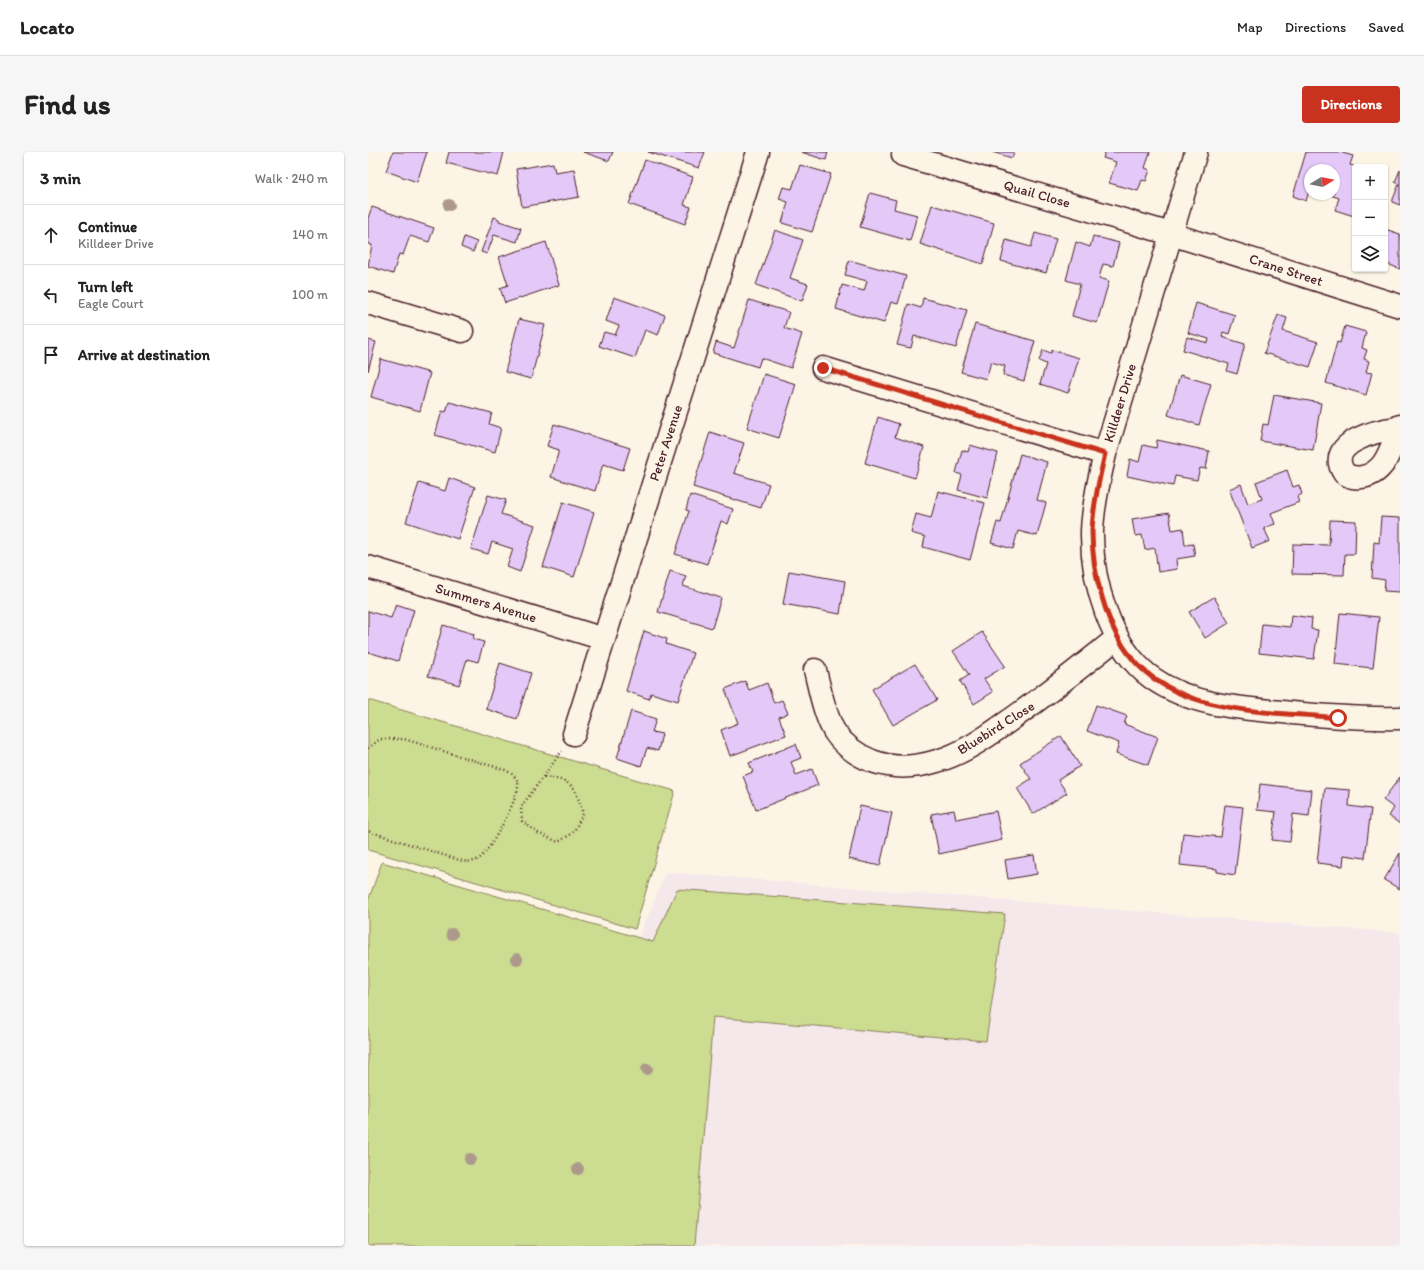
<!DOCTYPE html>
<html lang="en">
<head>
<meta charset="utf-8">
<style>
	body { margin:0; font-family:Itim,sans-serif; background:#f6f6f6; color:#222 }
	.controls { position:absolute; right:12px; top:12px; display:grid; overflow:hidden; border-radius:4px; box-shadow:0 1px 3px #0004 }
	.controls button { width:36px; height:36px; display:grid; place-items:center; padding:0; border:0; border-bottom:1px solid #e0e0e0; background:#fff; color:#222; font:20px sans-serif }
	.compass { position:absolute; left:936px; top:12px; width:36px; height:36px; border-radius:50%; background:#fff; box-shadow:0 1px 3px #0004; rotate:80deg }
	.stop { position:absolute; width:12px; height:12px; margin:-9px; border:3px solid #c8321e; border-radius:50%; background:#fff }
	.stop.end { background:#c8321e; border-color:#fff; box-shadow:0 1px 4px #0008 }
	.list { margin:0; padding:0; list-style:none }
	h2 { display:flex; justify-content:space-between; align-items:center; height:52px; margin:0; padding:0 16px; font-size:17px }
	h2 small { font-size:13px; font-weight:400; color:#767676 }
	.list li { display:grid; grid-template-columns:26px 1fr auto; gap:12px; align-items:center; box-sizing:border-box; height:60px; padding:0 16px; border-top:1px solid #e0e0e0 }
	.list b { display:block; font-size:15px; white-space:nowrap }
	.list p { margin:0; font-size:13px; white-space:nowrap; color:#767676 }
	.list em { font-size:13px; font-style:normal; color:#767676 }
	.icon { flex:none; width:22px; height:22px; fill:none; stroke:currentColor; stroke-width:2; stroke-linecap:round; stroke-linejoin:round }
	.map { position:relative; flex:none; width:1032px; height:1094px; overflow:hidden; border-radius:4px }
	header { display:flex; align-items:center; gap:24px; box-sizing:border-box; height:56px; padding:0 20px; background:#fff; border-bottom:1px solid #e0e0e0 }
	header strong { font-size:19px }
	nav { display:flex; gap:22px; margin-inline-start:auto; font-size:14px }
	.intro { display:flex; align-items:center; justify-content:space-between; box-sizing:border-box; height:96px; padding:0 24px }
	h1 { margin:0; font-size:28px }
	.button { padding:10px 18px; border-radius:4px; background:#c8321e; color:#fff; font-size:14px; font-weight:700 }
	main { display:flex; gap:24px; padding:0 24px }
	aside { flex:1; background:#fff; border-radius:4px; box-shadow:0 1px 3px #0004 }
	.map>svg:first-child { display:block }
	.built { fill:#f5e8eb }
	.green { fill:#ccdc90; stroke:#8b7e5e }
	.building { fill:#e4c9f8; stroke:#4a1f2b }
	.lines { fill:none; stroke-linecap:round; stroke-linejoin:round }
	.minor-casing { stroke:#4a1f2b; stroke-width:25 }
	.path { stroke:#4a1f2b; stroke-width:2.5; stroke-dasharray:1 3; stroke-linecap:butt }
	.minor { stroke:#fcf5e5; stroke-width:22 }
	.tree { fill:#ac998c }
	.route { stroke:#c8321e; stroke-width:5 }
	.labels { text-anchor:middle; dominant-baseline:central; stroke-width:3; stroke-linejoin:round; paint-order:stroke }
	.street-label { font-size:14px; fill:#4a1f2b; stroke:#fcf5e5 }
</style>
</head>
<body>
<header>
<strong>Locato</strong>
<nav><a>Map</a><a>Directions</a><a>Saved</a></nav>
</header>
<div class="intro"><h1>Find us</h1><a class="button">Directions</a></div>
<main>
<aside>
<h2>3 min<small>Walk · 240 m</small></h2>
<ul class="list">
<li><svg class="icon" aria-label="ahead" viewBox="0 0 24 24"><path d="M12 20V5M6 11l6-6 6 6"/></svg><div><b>Continue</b><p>Killdeer Drive</p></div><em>140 m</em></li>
<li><svg class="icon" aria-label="left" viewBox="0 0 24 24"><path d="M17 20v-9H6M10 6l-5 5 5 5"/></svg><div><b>Turn left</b><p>Eagle Court</p></div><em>100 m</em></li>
<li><svg class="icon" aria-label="arrive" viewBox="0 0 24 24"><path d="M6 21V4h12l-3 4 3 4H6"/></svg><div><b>Arrive at destination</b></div></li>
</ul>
</aside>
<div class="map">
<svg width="1032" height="1094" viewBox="0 0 1032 1094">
	<rect width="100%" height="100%" fill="#fcf5e5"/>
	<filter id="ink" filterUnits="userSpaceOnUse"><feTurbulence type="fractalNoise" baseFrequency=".025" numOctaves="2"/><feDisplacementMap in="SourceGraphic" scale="8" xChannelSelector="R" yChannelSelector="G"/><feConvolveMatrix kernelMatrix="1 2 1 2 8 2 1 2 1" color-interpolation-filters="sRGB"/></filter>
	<g filter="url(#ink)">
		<path class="built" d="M298,720L1032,781V1094H0V1067L230,885Z"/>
		<path class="green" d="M0,548L307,639L267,777L0,698Z
			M14,710L285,790L309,737L637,762L618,889L345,865L326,1094H0V749Z"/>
		<path class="building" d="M25,0H59L49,30L18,19Z
			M81,0H136L130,24L78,11Z
			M215,0H245L241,9Z
			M280,0H337L331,16Z
			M433,0H460L458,8Z
			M624,0H646L644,6Z
			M737,0H782L777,16L782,18L778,29L774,28L770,39L741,31L748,10L735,6Z
			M938,0H971L985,4L982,13L989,15H987L986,64L967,58L971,46L959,42H966V18H942V36L938,49L925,44Z
			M277,8L325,25L316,53L323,55L317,72L261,52Z
			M185,11L187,20L206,17L211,45L154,55L148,17Z
			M432,13L463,22L444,80L414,71L420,50L411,47L415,35L424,37Z
			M1032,18V53L1024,50L1031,32L1027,30Z
			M502,41L528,48L526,57L549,63L542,89L492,75Z
			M564,53L626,71L615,112L552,92Z
			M4,55L66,76L61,90L42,84L35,103L31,102L25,122L0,114L4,93L0,92V66Z
			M126,65L131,67V69L153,76L149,90L126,83L119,102L113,100Z
			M1017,77L1032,82V117L1017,111Z
			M407,78L435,88L422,126L440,132L434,149L388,133Z
			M667,81L688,87L678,121L633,109L638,88L663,95Z
			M725,84L751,91L745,114L735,112L731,126L741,129L729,171L704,164L712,132L698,128L708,90L722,95Z
			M96,85L109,90L105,100L93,95Z
			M178,90L191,133L137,151L132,136L140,133L131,105Z
			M481,108L538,124L530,152L523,150L516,171L468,157L474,133L496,139L499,129L477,123Z
			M246,145L297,163L290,183L277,178L267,206L231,194L236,180L247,183L251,174L238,169Z
			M555,146L599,158L588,196L546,184L543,196L529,193L540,152L553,156Z
			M381,148L421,160L416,176L434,182L423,216L393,206L390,215L345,201L348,190L366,196Z
			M828,151L867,163L861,182L855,180L854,185L877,192L869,222L859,219L861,212L815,198L819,185L840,191L841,187L820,181Z
			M910,163L919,166L915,179L950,190L942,215L896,201Z
			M151,167L177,173L163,227L137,220Z
			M607,172L667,189L656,229L635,223L637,214L623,210L618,227L593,220Z
			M977,174L998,180L994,196L999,198L996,207L1001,209L998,220L1004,221L998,243L958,231L969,190L972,191Z
			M0,188L8,190L0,219Z
			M675,198L683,201L684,198L711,206L700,241L672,232L678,212L671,209Z
			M13,207L62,221L52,259L3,245Z
			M396,222L428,232L411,286L379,276Z
			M812,223L843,232L831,273L800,263Z
			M906,243L953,251L945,298L892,289L895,272L900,273Z
			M81,250L124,261L121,272L133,276L127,300L67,283L74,259L78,260Z
			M510,265L531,272L527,285L556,295L547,326L497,311Z
			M186,272L262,296L255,318L235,312L227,339L183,325L191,298L179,294Z
			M342,280L376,291L366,321L401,332L393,356L325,335Z
			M789,288L841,299L838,317L832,316L829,328L807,324L805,334L759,324L762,307L771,310L775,293L788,296Z
			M602,293L630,301L619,346L590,338L594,323L588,321L594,298L600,300Z
			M652,302L679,310L669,348L678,351L669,384L650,379L645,397L623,391L629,370L633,371Z
			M919,318L925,335L931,333L934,342L929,345L931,350L903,361L907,372L896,376L902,389L884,396L861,337L873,332L880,352L894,347L888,330Z
			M81,326L107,335L90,387L38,370L51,331L77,339Z
			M570,339L617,351L602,408L555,395L557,385L543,381L548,362L563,366Z
			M120,343L138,348L133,362L167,373L152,420L139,415L145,397L124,390L120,402L103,397Z
			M322,343L365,357L360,372L353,369L339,412L307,402L321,359L318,358Z
			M195,350L226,360L206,425L175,415Z
			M801,361L804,378L815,376L817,393L825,392L827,404L808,407L809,417L790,420L787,396L777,398L774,383L767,384L764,367Z
			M1013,365L1032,366V440L1016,439L1017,428L1004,426L1006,390L1011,391Z
			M962,368L988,369L987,402H977L976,423L924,422L925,392L961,393Z
			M302,419L318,424L315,434L353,446L344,476L290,460Z
			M421,419L477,429L472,462L415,452Z
			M846,445L861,471L837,486L821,460Z
			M28,452L46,458L30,509L0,500V459L23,466Z
			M972,461L1011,465L1005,516L967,512Z
			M923,463L944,466L943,477L950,478L946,507L891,501L894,472L922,475Z
			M75,473L106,482L105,487L116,490L110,510L99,507L91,533L60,524Z
			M276,479L299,487L298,492L325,501L310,549L283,541L281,547L258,539Z
			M614,480L637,514L616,527L625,540L606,552L592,529L601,523L585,499Z
			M132,511L163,521L149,567L118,557Z
			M547,512L569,548L525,573L504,537Z
			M377,529L381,538L399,531L406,551L414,548L420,561L411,565L418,583L362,604L353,578L370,571L357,537Z
			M728,553L759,564L756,572L790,585L780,613L748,602L751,591L719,579Z
			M263,559L288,567L284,580L294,582L290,599L279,596L273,614L249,606Z
			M693,584L712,614L690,628L699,641L665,662L649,636L663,627L652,611Z
			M428,592L433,606L423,610L428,623L444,617L450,633L388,658L375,624L385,620L381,611Z
			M1032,625V672L1021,664L1026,656L1015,648Z
			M892,632L944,638L941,664L925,662L922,690L904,688L908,660L889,658Z
			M957,636L982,638L981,654L1003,657L997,706L976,703L975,714L949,711Z
			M857,653L875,655L867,723L849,720V717L812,713L815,681L853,685Z
			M492,654L524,661L512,714L481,707Z
			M586,658L588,667L628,659L634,688L571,702L563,662Z
			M1032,701V737L1016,728Z
			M666,703L669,722L640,727L637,708Z"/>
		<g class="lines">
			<defs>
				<path id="minor" d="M828,0L737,302C731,327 725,353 724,379C723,428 742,496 784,526C822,553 869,556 914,560C954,564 992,567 1032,566
					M535,3L803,82L1032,154
					M0,151L94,179
					M455,216L737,302
					M1031,276C1011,278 956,290 976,321C981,325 988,326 994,325C1019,321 1023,294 1032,274
					M0,415L236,487
					M447,518C452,538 456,561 466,579C475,593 489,603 504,609C526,617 546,616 569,609C594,602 617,586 638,571C677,544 713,515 749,486
					M206,582L390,0"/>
			</defs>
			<use href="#minor" class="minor-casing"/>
			<path class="path" d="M0,596L12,587H36L137,618C143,621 148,624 150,631C153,642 122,699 112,706C105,711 98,710 91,708L0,679
				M176,625C206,628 207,635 215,662L205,681L190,690L170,681L154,669L153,655L194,599"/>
			<use href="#minor" class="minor"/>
		</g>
		<g class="tree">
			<circle cx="81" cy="53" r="6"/>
			<circle cx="84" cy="782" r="6"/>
			<circle cx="149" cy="807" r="6"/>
			<circle cx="279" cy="917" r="6"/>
			<circle cx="102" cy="1007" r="6"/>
			<circle cx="210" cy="1017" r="6"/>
		</g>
	</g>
	<g class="lines" filter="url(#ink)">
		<path class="route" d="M455,216L737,302C731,327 725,353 724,379C724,401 727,423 734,445C748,495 773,528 824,546C870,562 922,561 970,566"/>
	</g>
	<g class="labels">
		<g class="street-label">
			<text transform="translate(669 42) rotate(16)">Quail Close</text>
			<text transform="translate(918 118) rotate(18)">Crane Street</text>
			<text transform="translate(752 251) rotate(-73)">Killdeer Drive</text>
			<text transform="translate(298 291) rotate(-72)">Peter Avenue</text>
			<text transform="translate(118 451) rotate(17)">Summers Avenue</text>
			<text transform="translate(628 576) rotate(-32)">Bluebird Close</text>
		</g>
	</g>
</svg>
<div class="controls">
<button>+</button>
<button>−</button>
<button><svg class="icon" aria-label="layers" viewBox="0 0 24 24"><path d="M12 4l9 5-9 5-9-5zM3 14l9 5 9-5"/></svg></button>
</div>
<svg class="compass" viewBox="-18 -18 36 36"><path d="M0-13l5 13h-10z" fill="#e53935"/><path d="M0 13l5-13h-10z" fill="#767676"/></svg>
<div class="stop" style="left:970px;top:566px"></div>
<div class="stop end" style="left:455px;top:216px"></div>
</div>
</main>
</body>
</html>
